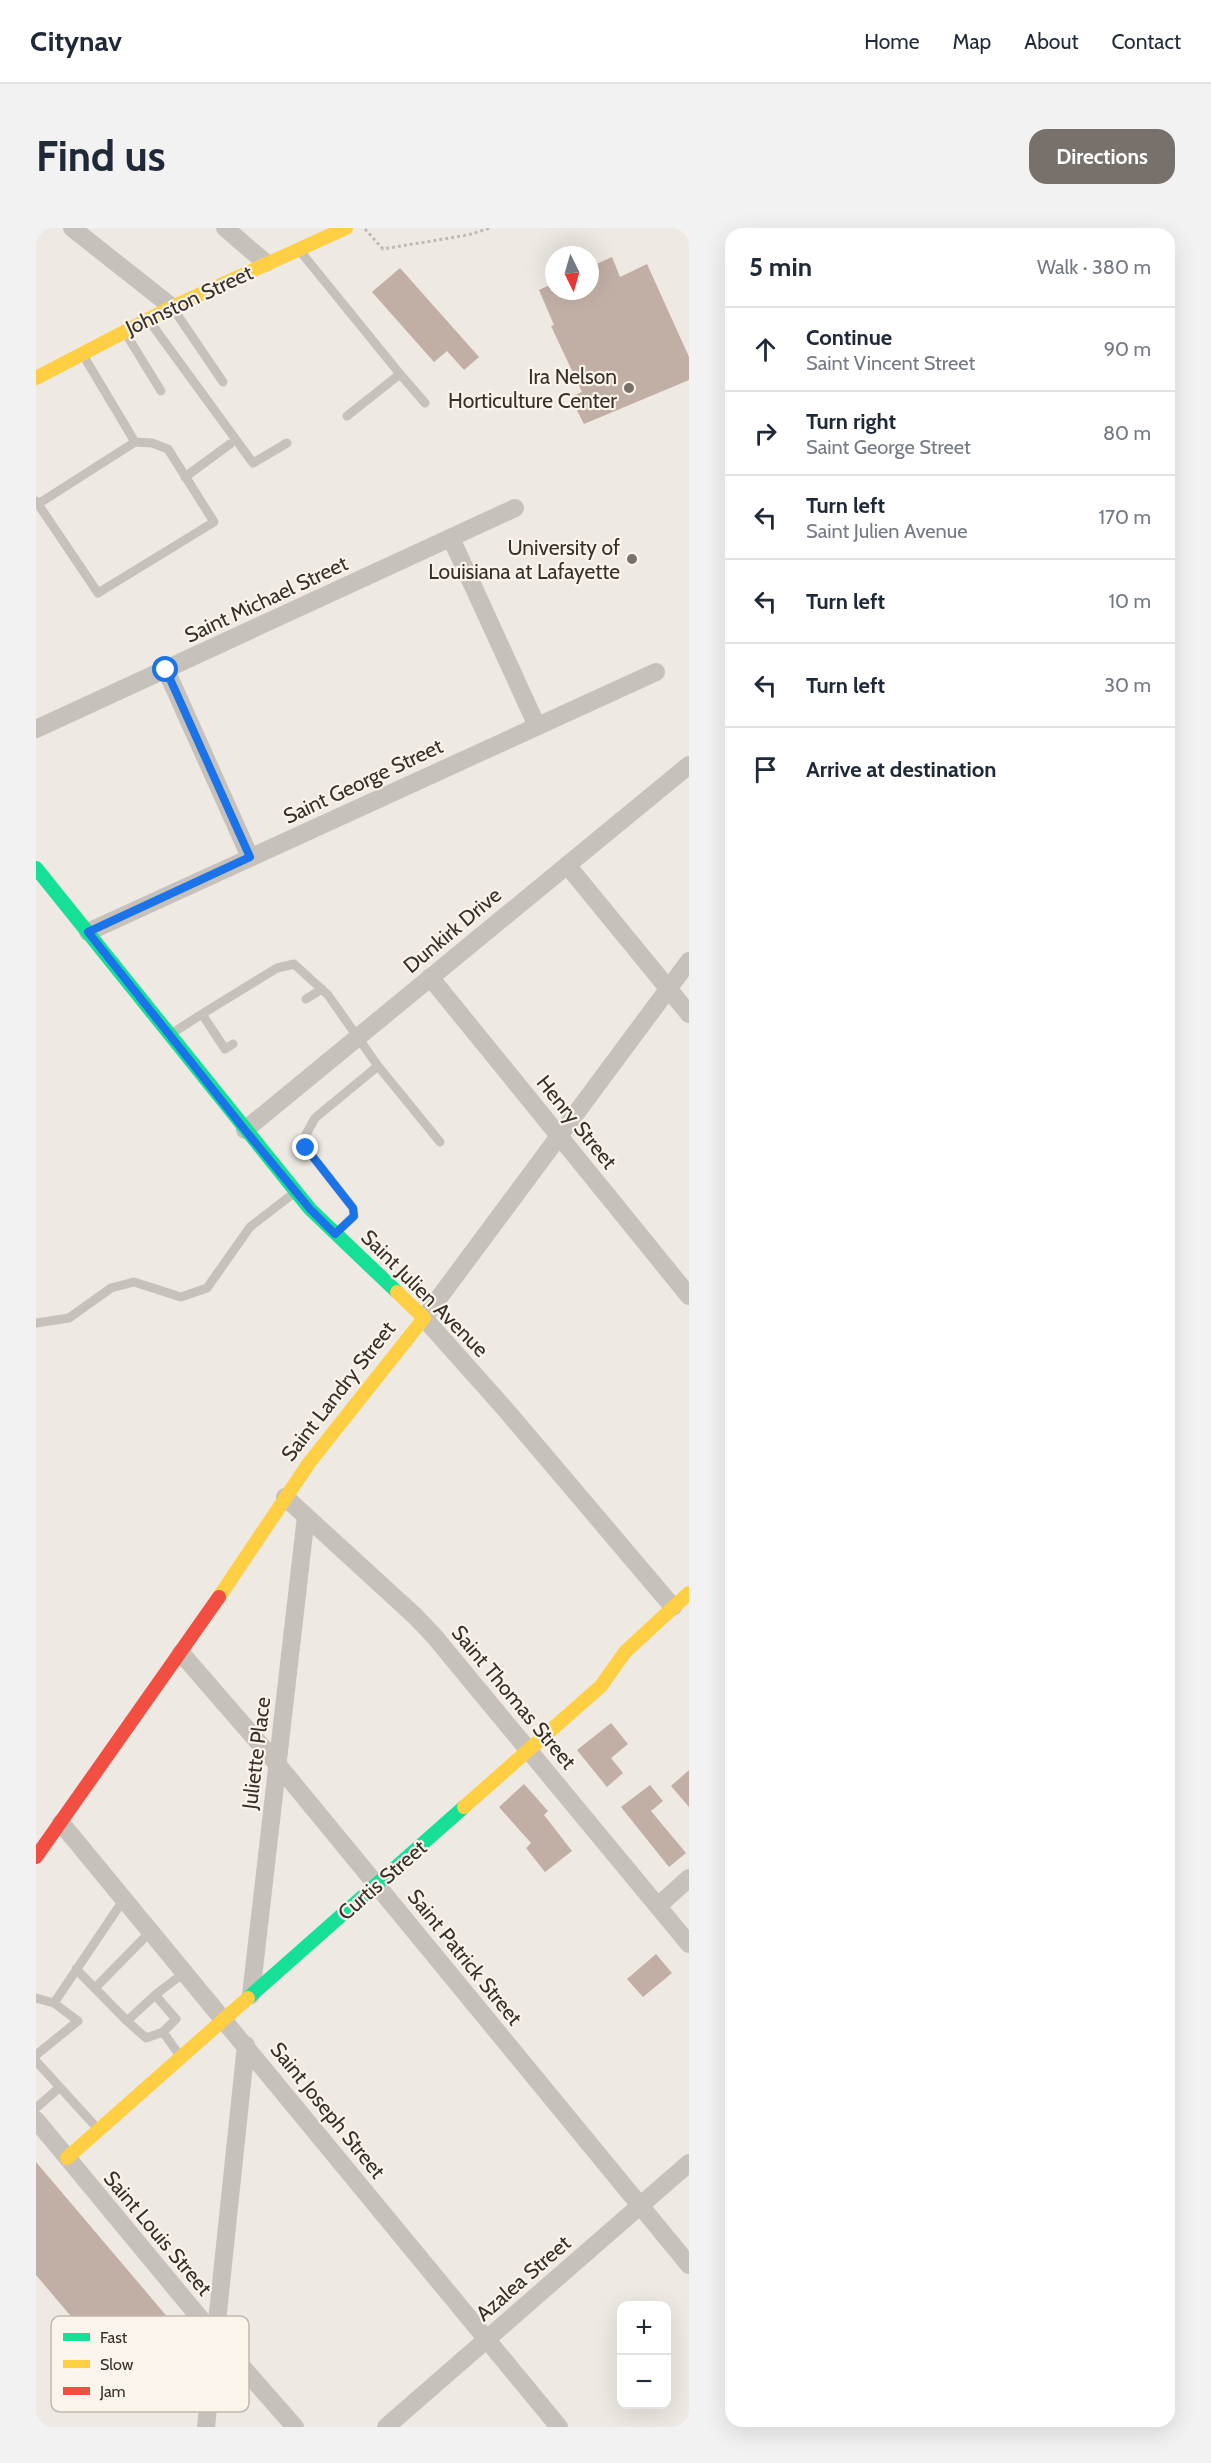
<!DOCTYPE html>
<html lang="en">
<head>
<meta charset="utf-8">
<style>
	body { margin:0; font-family:Cabin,sans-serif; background:#f2f2f3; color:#1f2937 }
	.controls { position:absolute; right:18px; bottom:18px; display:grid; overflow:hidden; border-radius:12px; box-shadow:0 6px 24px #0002 }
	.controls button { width:54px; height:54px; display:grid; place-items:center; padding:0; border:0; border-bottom:2px solid #e0e1e3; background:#fff; color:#1f2937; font:30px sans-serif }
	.compass { position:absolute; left:509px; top:18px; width:54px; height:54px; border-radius:50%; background:#fff; box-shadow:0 6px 24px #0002; rotate:175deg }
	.stop { position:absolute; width:18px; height:18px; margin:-14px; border:4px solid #1a73e8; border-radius:50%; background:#fff }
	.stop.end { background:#1a73e8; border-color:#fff; box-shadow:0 2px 6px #0008 }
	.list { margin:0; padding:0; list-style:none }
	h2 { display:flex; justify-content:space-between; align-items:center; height:78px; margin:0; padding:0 24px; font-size:26px }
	h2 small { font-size:20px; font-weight:400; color:#747a83 }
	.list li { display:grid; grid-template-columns:39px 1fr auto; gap:18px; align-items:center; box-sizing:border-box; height:84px; padding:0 24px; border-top:2px solid #e0e1e3 }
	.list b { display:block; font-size:22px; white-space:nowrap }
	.list p { margin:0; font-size:20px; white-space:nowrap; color:#747a83 }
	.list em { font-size:20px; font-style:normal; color:#747a83 }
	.icon { flex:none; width:33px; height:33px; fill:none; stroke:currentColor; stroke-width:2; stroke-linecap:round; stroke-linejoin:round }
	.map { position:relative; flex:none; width:653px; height:2199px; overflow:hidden; border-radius:18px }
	header { display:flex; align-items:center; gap:36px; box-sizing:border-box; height:84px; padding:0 30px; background:#fff; border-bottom:2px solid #e0e1e3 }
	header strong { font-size:28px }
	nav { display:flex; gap:33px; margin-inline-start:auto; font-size:21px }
	.intro { display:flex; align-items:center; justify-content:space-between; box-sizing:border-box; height:144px; padding:0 36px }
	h1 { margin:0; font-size:42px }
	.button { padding:15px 27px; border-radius:18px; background:#78706a; color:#fff; font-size:21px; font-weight:700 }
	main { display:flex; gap:36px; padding:0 36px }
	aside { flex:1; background:#fff; border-radius:18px; box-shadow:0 6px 24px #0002 }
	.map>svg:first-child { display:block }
	.building { fill:#c1aea5 }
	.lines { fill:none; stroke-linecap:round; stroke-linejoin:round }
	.path { stroke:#c0bab4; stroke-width:3; stroke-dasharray:3 3; stroke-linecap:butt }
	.lane { stroke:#c7c1bc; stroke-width:9 }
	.street { stroke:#c7c1bc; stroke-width:18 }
	.fast { stroke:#16e098; stroke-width:14 }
	.slow { stroke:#ffcf43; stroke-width:14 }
	.jam { stroke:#f24e42; stroke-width:14 }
	.route { stroke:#1a73e8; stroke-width:8 }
	.poi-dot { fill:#78706a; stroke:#faf4eb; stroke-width:2 }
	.labels { text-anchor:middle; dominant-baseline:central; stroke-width:4.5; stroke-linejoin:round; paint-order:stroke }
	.street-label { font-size:21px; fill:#392f29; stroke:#faf4eb }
	.poi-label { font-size:21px; fill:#392f29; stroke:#faf4eb; text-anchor:end }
	.key { fill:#faf4eb; stroke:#c0b9b1; stroke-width:1.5 }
	.key-label { font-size:16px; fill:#392f29 }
</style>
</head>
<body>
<header>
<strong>Citynav</strong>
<nav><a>Home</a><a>Map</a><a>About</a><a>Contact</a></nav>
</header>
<div class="intro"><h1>Find us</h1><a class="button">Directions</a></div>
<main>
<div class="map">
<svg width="653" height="2199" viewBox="0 0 653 2199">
	<rect width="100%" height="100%" fill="#eee9e3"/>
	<path class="building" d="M576,29L584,49L611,36L653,129V152L548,196L534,169L546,164L515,98L518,97L503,62L518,55V63H554V39Z
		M364,40L443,129L428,142L411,123L398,134L336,64Z
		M575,1495L592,1516L575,1530L587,1545L571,1559L541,1522Z
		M653,1542V1579L635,1558Z
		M488,1556L512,1583L508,1587L536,1623L509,1644L490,1620L495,1615L463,1579Z
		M614,1557L627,1573L615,1583L650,1625L633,1639L585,1579Z
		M620,1726L636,1745L607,1769L591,1751Z
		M0,1934L134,2092L78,2139L0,2047Z"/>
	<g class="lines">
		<path class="path" d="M329,1L347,21L432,7L454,0"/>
		<path class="lane" d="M264,23L364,146L311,188
			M138,82L187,154
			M114,94L217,235L251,215
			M90,106L125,163
			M364,146L389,175
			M149,249L194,216
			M0,273L2,276L99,214L47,127
			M2,276L62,365L178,294L132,221L116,215L99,214
			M270,771L286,761
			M135,806L166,786
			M197,816L189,821L166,786L241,740L258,736L292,767L342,838L404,914
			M300,1005L318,988L317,980L270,920L268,910L279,890L342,838
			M0,1095L33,1090L75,1060L98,1054L145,1069L171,1060L214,999L258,965
			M40,1741L91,1793
			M60,1759L115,1703
			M119,1767L91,1793L110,1810L127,1804
			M0,1770L18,1775L88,1671
			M0,1827L42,1793L18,1775
			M144,1828L127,1804L140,1791L119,1767L149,1744
			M0,1833L61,1900
			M0,1880L24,1859"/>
		<path class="street" d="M36,0L136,79
			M189,0L230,35
			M415,310L501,498
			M130,442L214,629
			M0,501L479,280
			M531,637L653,786
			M52,704L620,444
			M394,749L653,1068
			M209,902L653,537
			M249,1269L379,1388L398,1408L653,1716
			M637,1379L470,1182L388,1090L653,733
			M145,1425L242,1537L653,2037
			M25,1595L523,2199
			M622,1678L653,1650
			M215,1767L270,1288
			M0,1892L178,2107L259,2199
			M170,2199L210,1817
			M350,2199L653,1935"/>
		<path class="fast" d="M0,640L274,981L361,1064
			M212,1770L428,1579"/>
		<path class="slow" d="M0,150L136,79L310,0
			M183,1369L273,1235L388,1090L361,1064
			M428,1579L565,1458L589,1424L653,1365
			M31,1930L212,1770"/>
		<path class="jam" d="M0,1629L183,1369"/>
	</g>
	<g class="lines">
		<path class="route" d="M130,442L214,629L52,704L209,902L274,981L299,1006L318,988L317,980L270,920"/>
	</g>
	<g class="poi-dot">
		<circle cx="593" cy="160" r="6"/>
		<circle cx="596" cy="331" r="6"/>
	</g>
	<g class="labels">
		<g class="street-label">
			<text transform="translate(153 72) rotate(-25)">Johnston Street</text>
			<text transform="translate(230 371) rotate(-25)">Saint Michael Street</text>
			<text transform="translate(327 553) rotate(-25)">Saint George Street</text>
			<text transform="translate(416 702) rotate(-40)">Dunkirk Drive</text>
			<text transform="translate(541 894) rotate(51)">Henry Street</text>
			<text transform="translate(389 1065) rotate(45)">Saint Julien Avenue</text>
			<text transform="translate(302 1163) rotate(-52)">Saint Landry Street</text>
			<text transform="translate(478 1469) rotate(50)">Saint Thomas Street</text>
			<text transform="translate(220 1525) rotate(-83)">Juliette Place</text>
			<text transform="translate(346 1652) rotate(-41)">Curtis Street</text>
			<text transform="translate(429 1729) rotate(51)">Saint Patrick Street</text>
			<text transform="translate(292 1882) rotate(51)">Saint Joseph Street</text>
			<text transform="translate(122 2005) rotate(50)">Saint Louis Street</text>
			<text transform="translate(487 2050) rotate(-41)">Azalea Street</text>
		</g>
		<g class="poi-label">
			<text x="581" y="148">Ira Nelson<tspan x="581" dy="24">Horticulture Center</tspan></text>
			<text x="584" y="319">University of<tspan x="584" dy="24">Louisiana at Lafayette</tspan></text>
		</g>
	</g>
	<rect x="15" y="2088" width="198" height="96" rx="9" class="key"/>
	<rect x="27" y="2105" width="27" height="8" fill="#16e098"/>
	<rect x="27" y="2132" width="27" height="8" fill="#ffcf43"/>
	<rect x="27" y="2159" width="27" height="8" fill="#f24e42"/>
	<g class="key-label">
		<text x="64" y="2115">Fast</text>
		<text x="64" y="2142">Slow</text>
		<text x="64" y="2169">Jam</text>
	</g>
</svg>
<div class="controls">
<button>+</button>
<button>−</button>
</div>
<svg class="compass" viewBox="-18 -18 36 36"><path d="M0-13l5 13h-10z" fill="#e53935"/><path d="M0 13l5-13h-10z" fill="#747a83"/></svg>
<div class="stop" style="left:130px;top:442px"></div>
<div class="stop end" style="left:270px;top:920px"></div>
</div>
<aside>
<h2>5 min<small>Walk · 380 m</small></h2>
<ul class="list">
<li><svg class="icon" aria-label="ahead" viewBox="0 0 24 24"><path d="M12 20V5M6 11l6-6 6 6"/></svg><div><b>Continue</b><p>Saint Vincent Street</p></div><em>90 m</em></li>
<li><svg class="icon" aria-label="right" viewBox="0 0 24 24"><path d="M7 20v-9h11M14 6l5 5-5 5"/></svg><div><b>Turn right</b><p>Saint George Street</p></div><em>80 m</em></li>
<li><svg class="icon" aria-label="left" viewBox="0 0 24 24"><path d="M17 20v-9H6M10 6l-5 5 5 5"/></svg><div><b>Turn left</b><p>Saint Julien Avenue</p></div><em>170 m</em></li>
<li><svg class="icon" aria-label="left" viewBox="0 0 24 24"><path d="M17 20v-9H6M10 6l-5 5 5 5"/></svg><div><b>Turn left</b></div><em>10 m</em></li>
<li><svg class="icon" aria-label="left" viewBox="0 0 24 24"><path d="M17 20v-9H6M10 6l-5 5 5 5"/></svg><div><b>Turn left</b></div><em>30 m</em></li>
<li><svg class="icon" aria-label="arrive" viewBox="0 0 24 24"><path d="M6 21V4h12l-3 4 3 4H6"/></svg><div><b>Arrive at destination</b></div></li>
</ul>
</aside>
</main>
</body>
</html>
